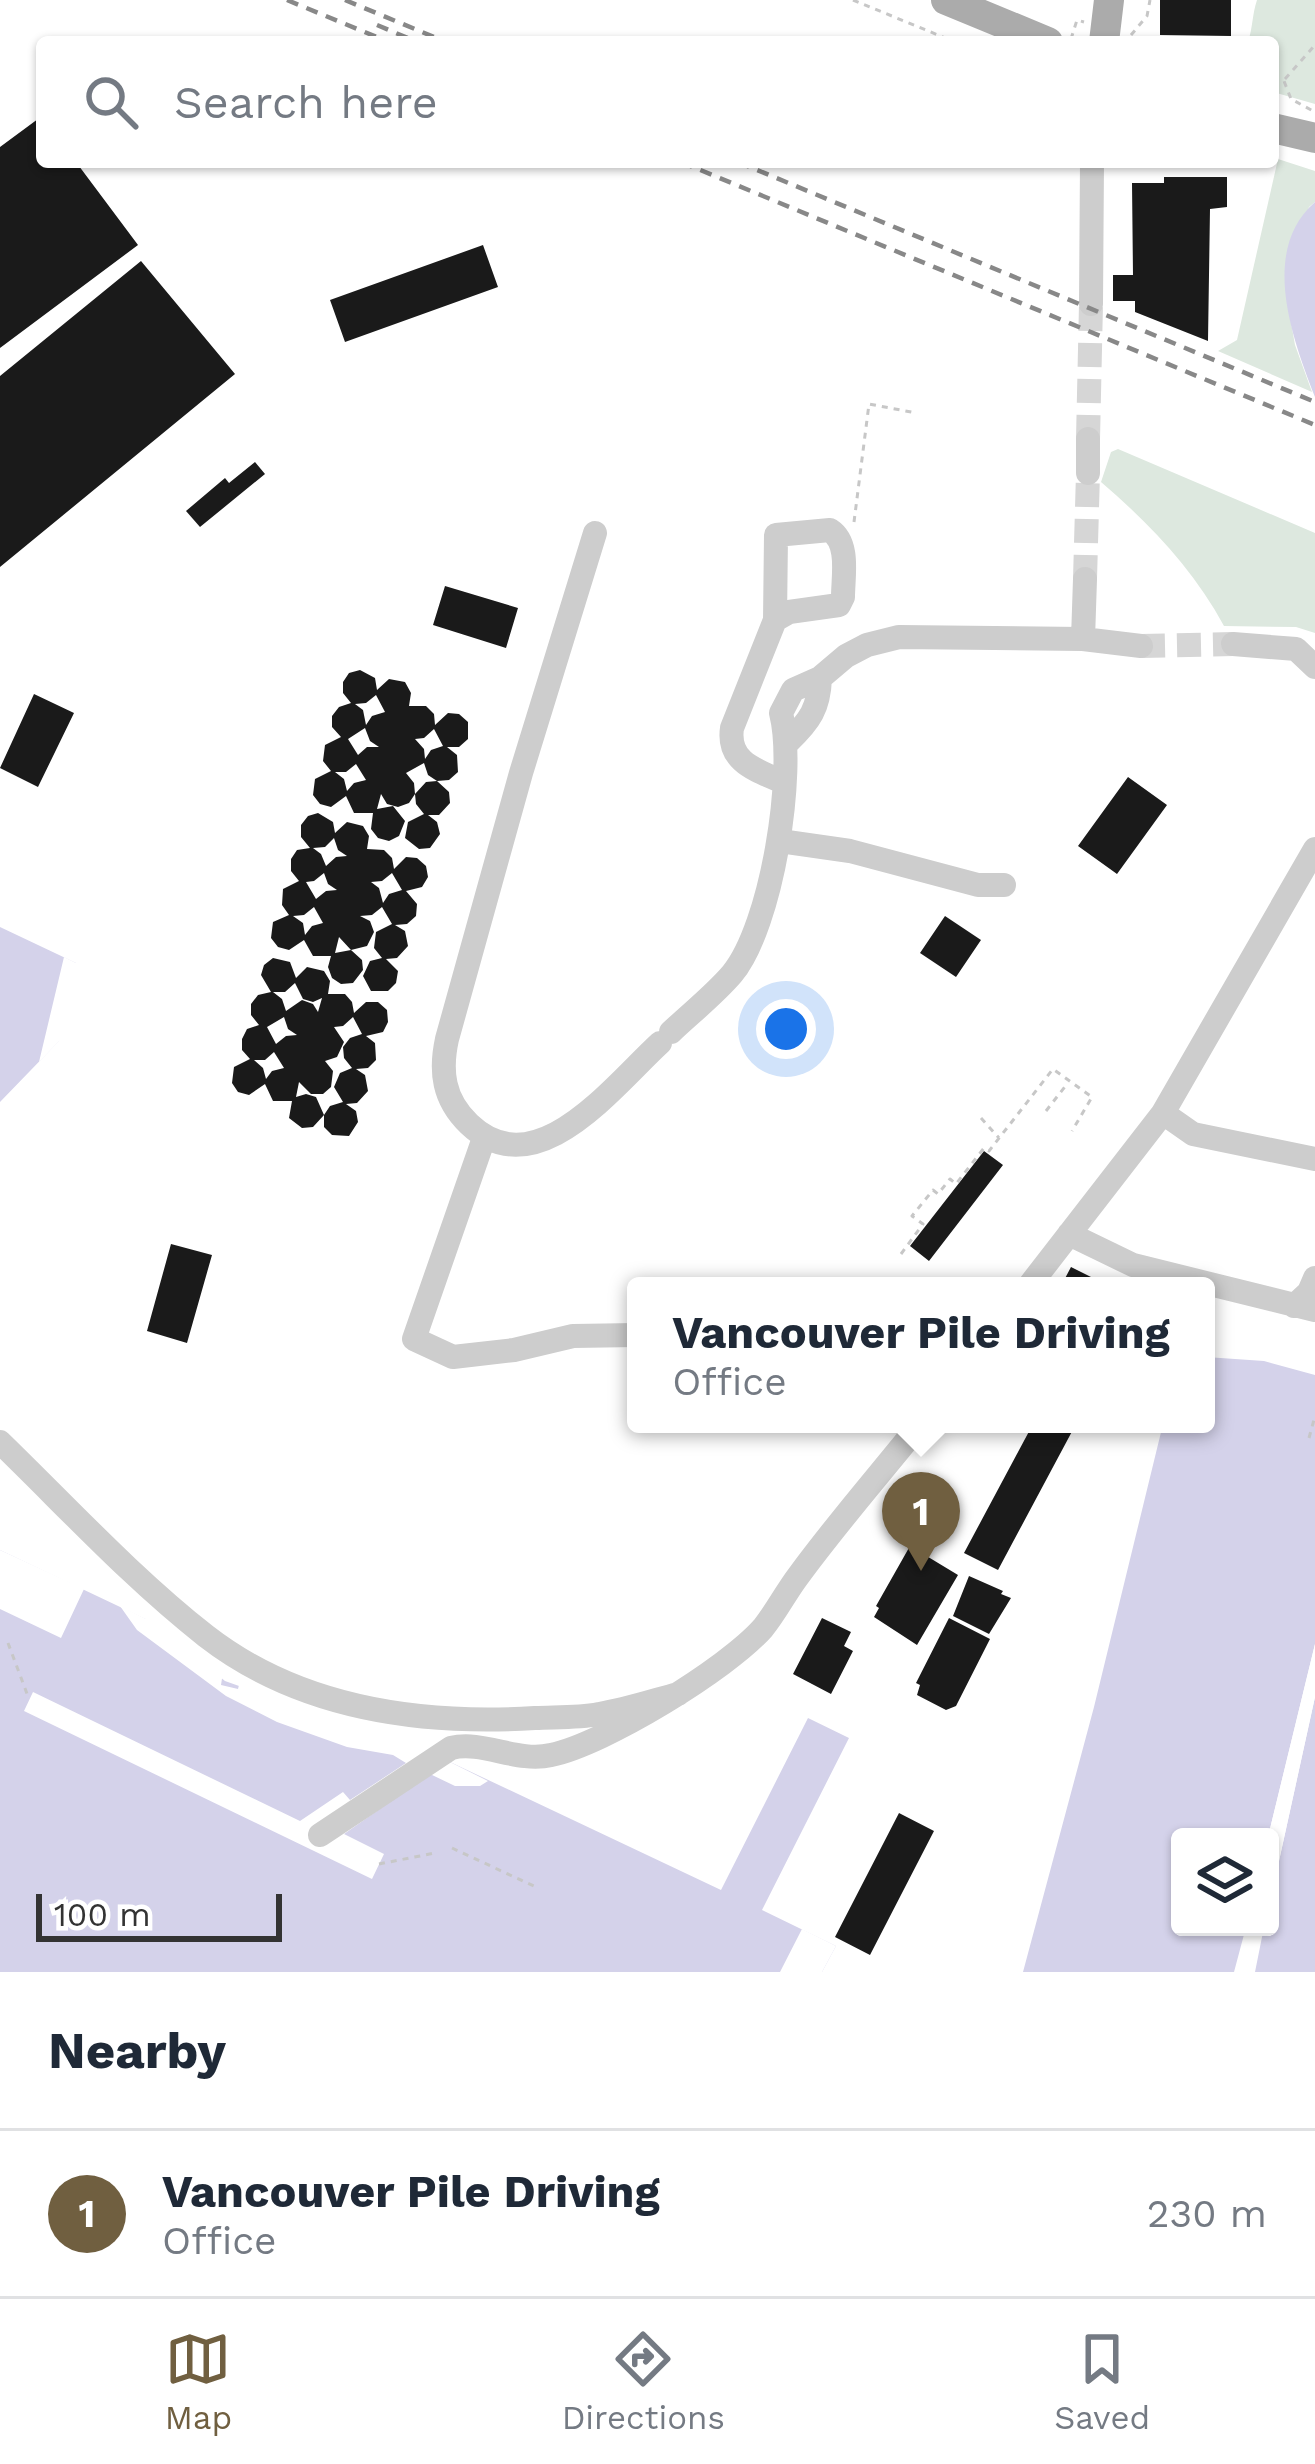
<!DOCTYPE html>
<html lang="en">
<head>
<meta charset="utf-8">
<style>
	body { margin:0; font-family:"Work Sans",sans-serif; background:#f6f6f7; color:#1f2937 }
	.controls { position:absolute; right:36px; bottom:36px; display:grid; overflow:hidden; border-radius:12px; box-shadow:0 3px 9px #0004 }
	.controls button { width:108px; height:108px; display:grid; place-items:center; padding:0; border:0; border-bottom:3px solid #e0e1e3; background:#fff; color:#1f2937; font:60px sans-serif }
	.scale { position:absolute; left:36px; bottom:30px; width:246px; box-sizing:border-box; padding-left:12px; border:6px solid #333; border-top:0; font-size:33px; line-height:42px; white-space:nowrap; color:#333; -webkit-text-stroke:9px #fff; paint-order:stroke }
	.you { position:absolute; left:786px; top:1029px; width:42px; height:42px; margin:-30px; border:9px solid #fff; border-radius:50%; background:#1a73e8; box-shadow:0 0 0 18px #1a73e833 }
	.badge { display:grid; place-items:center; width:78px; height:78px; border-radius:50%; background:#705f40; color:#fff; font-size:39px; font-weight:700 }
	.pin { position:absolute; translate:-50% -99px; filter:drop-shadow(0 3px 6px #0008) }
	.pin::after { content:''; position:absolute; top:63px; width:42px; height:36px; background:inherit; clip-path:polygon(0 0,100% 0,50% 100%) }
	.popup { position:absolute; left:627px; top:1277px; width:588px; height:156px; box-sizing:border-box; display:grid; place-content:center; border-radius:12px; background:#fff; filter:drop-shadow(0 3px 9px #0005); font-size:39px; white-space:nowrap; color:#747a83 }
	.popup b { font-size:45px; color:#1f2937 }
	.popup::after { content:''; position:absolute; left:50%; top:100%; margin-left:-24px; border:24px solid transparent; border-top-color:#fff }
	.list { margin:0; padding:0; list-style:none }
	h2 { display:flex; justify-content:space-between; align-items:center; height:156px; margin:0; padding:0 48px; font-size:51px }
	h2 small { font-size:39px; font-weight:400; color:#747a83 }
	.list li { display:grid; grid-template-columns:78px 1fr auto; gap:36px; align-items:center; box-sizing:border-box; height:168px; padding:0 48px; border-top:3px solid #e0e1e3 }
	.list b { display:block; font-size:45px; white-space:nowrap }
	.list p { margin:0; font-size:39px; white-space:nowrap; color:#747a83 }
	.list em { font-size:39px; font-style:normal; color:#747a83 }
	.icon { flex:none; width:66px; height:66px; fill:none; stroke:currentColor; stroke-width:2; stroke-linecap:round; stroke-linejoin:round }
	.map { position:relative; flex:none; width:1315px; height:1972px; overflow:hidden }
	.search { position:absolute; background:#fff; box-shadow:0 3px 9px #0004; left:36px; right:36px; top:36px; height:132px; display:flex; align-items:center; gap:30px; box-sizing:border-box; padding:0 42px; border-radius:12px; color:#747a83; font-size:45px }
	.sheet { height:324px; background:#fff }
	nav { display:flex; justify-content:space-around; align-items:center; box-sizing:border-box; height:168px; border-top:3px solid #e0e1e3; background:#fff; font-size:33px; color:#747a83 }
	nav a { display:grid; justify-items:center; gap:6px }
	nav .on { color:#705f40 }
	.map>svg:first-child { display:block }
	.green { fill:#dde8df }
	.water { fill:#d4d2ea }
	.pier { fill:#fff }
	.building { fill:#1a1a1a; fill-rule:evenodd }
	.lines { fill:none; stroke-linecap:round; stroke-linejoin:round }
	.minor-tunnel { stroke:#d6d6d6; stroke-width:24; stroke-dasharray:24 12; stroke-linecap:butt }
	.path { stroke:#c7c7c7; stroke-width:3; stroke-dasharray:6 6; stroke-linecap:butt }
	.minor { stroke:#cdcdcd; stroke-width:24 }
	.major { stroke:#ababab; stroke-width:30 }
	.rail { stroke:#888; stroke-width:4.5; stroke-dasharray:12 9; stroke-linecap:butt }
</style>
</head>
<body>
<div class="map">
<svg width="1315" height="1972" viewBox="0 0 1315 1972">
	<rect width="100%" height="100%" fill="#fff"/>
	<path class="green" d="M1257,0H1315V104L1273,92V42H1248C1253,27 1252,15 1257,0Z
		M1278,159L1315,171V202L1309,207L1286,272V294L1295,345L1312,392L1218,351L1237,340Z
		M1118,449L1315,533V633L1296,627L1224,626C1194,570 1149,523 1101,482L1111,452Z"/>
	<path class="water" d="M1315,202V397C1293,340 1259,251 1315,202Z
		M0,927L76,963L59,1041L0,1102Z
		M1206,1357L1264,1361L1315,1375V1644L1268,1837H1180V1927H1246L1234,1972H1023L1094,1707L1163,1424H1206Z
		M0,1550L156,1624L225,1681L448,1761L721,1890L808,1718L849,1738L762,1910L836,1946L822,1972H0Z
		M1315,1697V1972H1255L1264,1927H1270V1902Z"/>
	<path class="pier" d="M64,957L82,966L67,1033L39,1062Z
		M0,1550L84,1589L61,1638L0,1609Z
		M120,1606L146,1619H160L223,1672L221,1685L238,1689L240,1681L331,1716L432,1738L452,1756L450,1762L488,1781L480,1786H455L430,1774L344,1834L384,1854L372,1879L24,1711L33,1692L300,1821L343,1792L350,1800L406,1763L393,1755L347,1747L277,1722L226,1696L137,1630Z
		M1315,1644V1669L1270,1843L1268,1837Z
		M1315,1691V1697L1270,1902V1874L1309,1696Z
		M802,1929L836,1946L822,1972H780Z"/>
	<path class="building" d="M1160,0H1231V36L1160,35Z
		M42,116V162H76L138,245L0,348V147Z
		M1164,177H1227V207L1210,209L1208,341L1135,312V301H1113V275H1133L1132,183H1164Z
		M483,245L498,287L345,342L330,300Z
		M141,261L235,374L0,567V376Z
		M255,462L265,474L200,527L186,511L225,478L229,483Z
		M445,586L518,608L506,648L433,625Z
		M360,670L375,678L377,690L389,679L405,682L411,693L409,706H426L434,714L435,725L448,713L459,714L468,722V739L459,747H447L457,755L458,772L449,780L437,781L449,792L450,803L439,815H428L437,822L440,834L430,848L419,849L405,838L408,822L424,814L416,804L415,794L409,803L398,807L387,804L381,794L377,809L393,806L405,821L399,836L389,841L378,838L371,829L373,813H354L346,796L331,807L320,804L313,795L315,779L331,771L323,761L325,745L341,737L332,727V716L339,707L351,703L343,693V682L349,673ZM376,695L385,712L372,716L366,725L363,710L355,704L366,703ZM365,728L370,741L379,747H367L358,755L348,739ZM434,729L443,746L431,750L425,759L424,749L415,739L424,738ZM424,763L428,775L437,781L426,782L415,794L414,783L406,773ZM356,764L366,780L354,783L347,791L344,779L335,772H346Z
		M34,694L74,713L38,787L0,768Z
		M1128,777L1167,805L1117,874L1078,846Z
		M318,813L333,822L335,833L347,822L363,826L369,836L367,849L384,850L392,858L394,869L406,857L417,858L426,866L428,877L422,887L406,891L417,904L416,916L407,924L395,925L405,931L408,946L397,958L386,959L398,971L396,983L388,991H371L363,976L370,961L382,958L374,948L376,932L392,924L382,907L372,915L360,916L370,921L374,932L367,946L351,950L339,937L335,953L351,950L362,960L363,970L353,983L341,984L332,978L328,967L331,956H313L304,940L289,950L278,947L271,938L273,922L289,915L282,905L283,889L299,881L291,871V859L297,850L310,848L301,837V825L308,816ZM334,838L338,850L347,856L336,857L326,866L321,854L313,848L325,847ZM324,873L328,884L337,890L326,891L316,899L306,882L314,881ZM392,873L402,890L389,894L383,903L379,888L371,882L382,881ZM314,907L323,923L312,926L305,935L303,923L293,916L304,915Z
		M945,916L981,940L956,977L920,953Z
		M273,958L290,962L296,978L307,967L324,971L330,981L328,994H345L352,1002L354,1013L366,1002H378L387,1010L388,1022L383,1032L366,1036L375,1043L376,1060L368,1068L356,1069L365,1075L368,1091L357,1103L346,1104L356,1111L358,1122L349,1136L332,1135L324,1127V1115L313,1127L302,1128L289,1118L292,1101H273L265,1084L249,1095L238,1092L232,1083L234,1067L250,1059L242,1050V1039L247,1029L259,1025L251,1015V1004L258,995L271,992L261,975L264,965ZM295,983L303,999L313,1002L322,998L318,1012L313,1004L302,1000L286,1011L282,999L273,992H285ZM284,1017L288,1029L297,1035L286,1036L276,1044L267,1027ZM353,1017L362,1034L350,1038L343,1047L344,1058L352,1068L340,1073L334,1087L343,1102L330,1106L324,1115L316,1097L306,1094L296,1097L299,1082L311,1094H323L331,1087L333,1071L325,1061L337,1057L344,1042L334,1027L343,1026ZM274,1052L284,1068L272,1071L266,1079L263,1068L254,1060H265Z
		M984,1151L1003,1165L929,1261L910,1246Z
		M171,1244L212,1255L187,1343L147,1331Z
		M1071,1267L1109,1286H1061Z
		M1033,1424H1076L998,1570L964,1553Z
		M910,1546L958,1575L917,1645L874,1617L879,1608L876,1606Z
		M969,1576L1003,1591L1001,1594L1011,1598L989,1634L953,1616Z
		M822,1618L851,1632L844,1646L853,1651L831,1694L793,1674Z
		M949,1618L990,1639L956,1706L946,1710L917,1695L920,1685L916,1683Z
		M899,1813L934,1831L870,1955L835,1937Z"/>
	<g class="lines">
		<path class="minor-tunnel" d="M1088,439L1091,304
			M1085,579L1088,473
			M1141,646L1233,644"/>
		<path class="path" d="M853,0L955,42
			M1131,35L1147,16L1150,0
			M1071,39L1077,20L1084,22
			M1273,77L1284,81L1291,99L1315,112
			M1285,79L1315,45
			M854,522L869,404L916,413
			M1046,1111L1067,1084
			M981,1118L999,1138
			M901,1254L923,1224L912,1216L933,1190L938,1194L950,1179L956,1184L984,1148L989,1151L1053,1069L1092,1097L1072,1131
			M1309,1438L1315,1416
			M8,1643L29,1699
			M452,1848L538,1888
			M379,1864L435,1853"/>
		<path class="minor" d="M1091,304L1092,162
			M1088,473V439
			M595,533L521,773L447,1039C440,1071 443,1099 469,1124C536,1188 612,1087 660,1043
			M775,620L776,535L830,530C850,543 843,576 843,597L839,605L789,612L775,620L732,728C727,762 756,770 783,782
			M1083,639L1085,579
			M1233,644L1296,649L1315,667
			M788,742C810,721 819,708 820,678
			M780,841L850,851L978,885H1004
			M671,1032C691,1013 714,995 732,974C772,926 796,772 781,713L793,690L820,678L846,656L867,645L899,637L1083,639L1141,646
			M1163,1113L1193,1134L1315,1159
			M484,1138L414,1339L453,1357L514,1350L573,1336L636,1335
			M1069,1234L1133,1265L1315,1310
			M1029,1286L1163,1113L1315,849
			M1294,1306L1309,1292L1315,1278
			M0,1442C67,1507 132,1578 206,1636C300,1709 420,1725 535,1718C556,1717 578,1718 599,1714C625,1710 652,1701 678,1694
			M320,1835L451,1748C483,1740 517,1763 551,1755C604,1744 727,1669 763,1628C776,1612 786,1592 799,1575C837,1523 880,1474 920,1424"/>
		<path class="major" d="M946,0L1048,42
			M1104,42L1109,0
			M1273,128L1315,138"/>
		<path class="rail" d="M287,0L389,42
			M345,0L446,42
			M377,25L417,42
			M681,162L1315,425
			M738,162L1315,402"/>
	</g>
</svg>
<div class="controls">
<button><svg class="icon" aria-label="layers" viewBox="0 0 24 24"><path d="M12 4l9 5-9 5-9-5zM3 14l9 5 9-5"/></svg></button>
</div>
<div class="scale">100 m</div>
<div class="you"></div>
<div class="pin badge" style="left:921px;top:1571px">1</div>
<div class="popup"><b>Vancouver Pile Driving</b>Office</div>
<div class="search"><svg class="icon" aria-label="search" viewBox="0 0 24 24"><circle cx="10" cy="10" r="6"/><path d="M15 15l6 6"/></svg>Search here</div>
</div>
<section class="sheet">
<h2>Nearby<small></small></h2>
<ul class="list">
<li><span class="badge">1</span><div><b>Vancouver Pile Driving</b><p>Office</p></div><em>230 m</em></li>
</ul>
</section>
<nav>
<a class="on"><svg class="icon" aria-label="map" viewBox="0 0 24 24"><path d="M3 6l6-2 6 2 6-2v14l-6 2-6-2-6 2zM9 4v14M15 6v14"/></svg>Map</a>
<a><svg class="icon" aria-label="directions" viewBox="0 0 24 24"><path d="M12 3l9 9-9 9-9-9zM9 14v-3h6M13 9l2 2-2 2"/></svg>Directions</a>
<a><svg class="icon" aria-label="saved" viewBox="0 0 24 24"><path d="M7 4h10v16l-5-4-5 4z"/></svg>Saved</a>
</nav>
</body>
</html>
